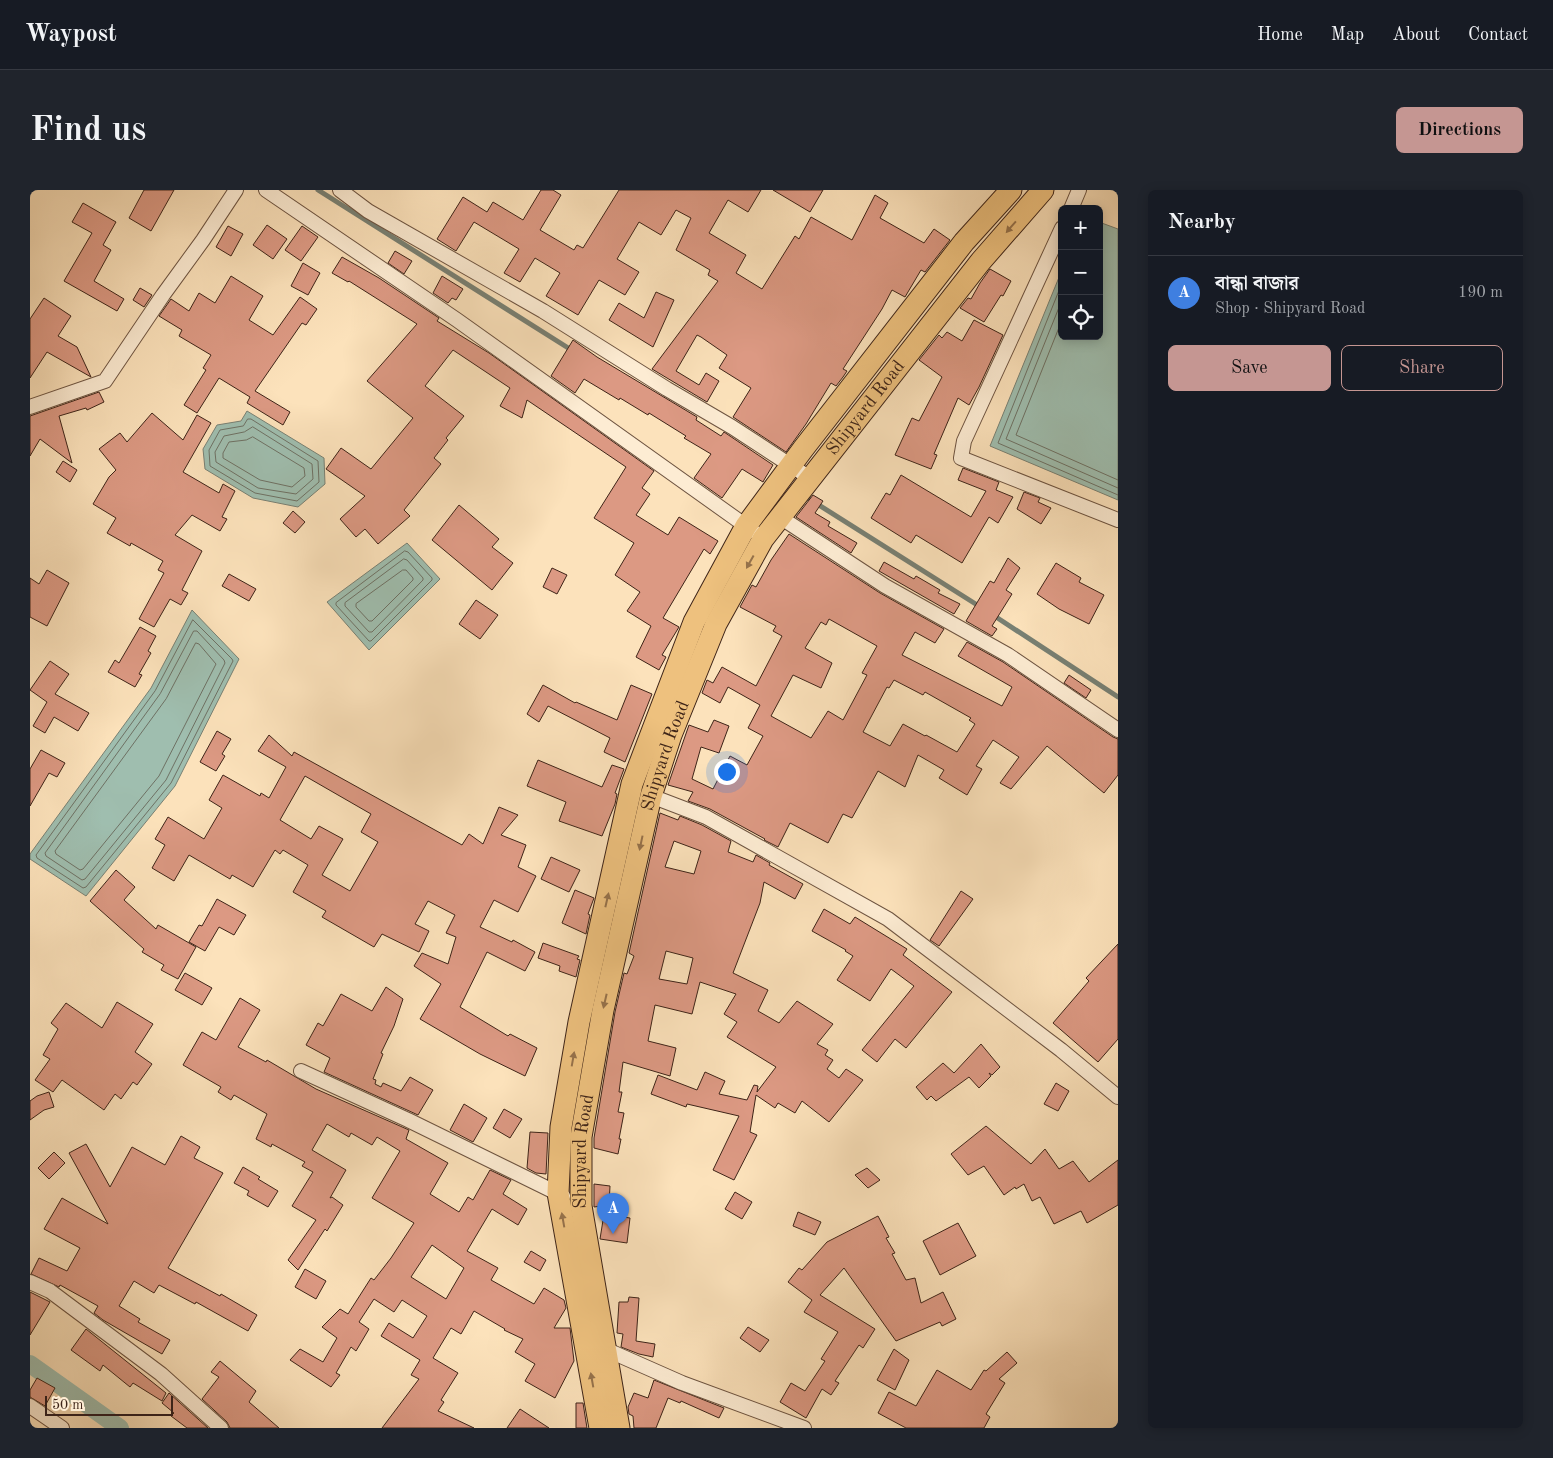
<!DOCTYPE html>
<html lang="en">
<head>
<meta charset="utf-8">
<style>
	body { margin:0; font-family:"Old Standard TT","Noto Serif Bengali",serif; background:#20242c; color:#f1f3f6 }
	.controls { position:absolute; right:15px; top:15px; display:grid; overflow:hidden; border-radius:8px; box-shadow:0 2px 12px #0003 }
	.controls button { width:45px; height:45px; display:grid; place-items:center; padding:0; border:0; border-bottom:1px solid #363941; background:#171b24; color:#f1f3f6; font:25px sans-serif }
	.scale { position:absolute; left:15px; bottom:12px; width:128px; box-sizing:border-box; padding-left:5px; border:2px solid #3e2418; border-top:0; font-size:14px; line-height:18px; white-space:nowrap; color:#3e2418; -webkit-text-stroke:4px #fdecd3; paint-order:stroke }
	.you { position:absolute; left:696px; top:581px; width:18px; height:18px; margin:-12px; border:4px solid #fff; border-radius:50%; background:#1a73e8; box-shadow:0 0 0 8px #1a73e833 }
	.badge { display:grid; place-items:center; width:32px; height:32px; border-radius:50%; background:#c59692; color:#fff; font-size:16px; font-weight:700 }
	.pin { position:absolute; translate:-50% -41px; filter:drop-shadow(0 1px 2px #0008) }
	.pin::after { content:''; position:absolute; top:26px; width:18px; height:15px; background:inherit; clip-path:polygon(0 0,100% 0,50% 100%) }
	.list { margin:0; padding:0; list-style:none }
	h2 { display:flex; justify-content:space-between; align-items:center; height:65px; margin:0; padding:0 20px; font-size:21px }
	h2 small { font-size:16px; font-weight:400; color:#9ea1a6 }
	.list li { display:grid; grid-template-columns:32px 1fr auto; gap:15px; align-items:center; box-sizing:border-box; height:75px; padding:0 20px; border-top:1px solid #363941 }
	.list b { display:block; font-size:19px; white-space:nowrap }
	.list p { margin:0; font-size:16px; white-space:nowrap; color:#9ea1a6 }
	.list em { font-size:16px; font-style:normal; color:#9ea1a6 }
	.actions { display:flex; gap:10px; padding:15px 20px }
	.actions a { flex:1; padding:11px 0; border:1px solid #c59692; border-radius:8px; text-align:center; font-size:18px; color:#c59692 }
	.actions .main { background:#c59692; color:#111 }
	.icon { flex:none; width:28px; height:28px; fill:none; stroke:currentColor; stroke-width:2; stroke-linecap:round; stroke-linejoin:round }
	.map { position:relative; flex:none; width:1088px; height:1238px; overflow:hidden; border-radius:8px }
	header { display:flex; align-items:center; gap:30px; box-sizing:border-box; height:70px; padding:0 25px; background:#171b24; border-bottom:1px solid #363941 }
	header strong { font-size:24px }
	nav { display:flex; gap:28px; margin-inline-start:auto; font-size:18px }
	.intro { display:flex; align-items:center; justify-content:space-between; box-sizing:border-box; height:120px; padding:0 30px }
	h1 { margin:0; font-size:35px }
	.button { padding:12px 22px; border-radius:8px; background:#c59692; color:#111; font-size:18px; font-weight:700 }
	main { display:flex; gap:30px; padding:0 30px }
	aside { flex:1; background:#171b24; border-radius:8px; box-shadow:0 2px 12px #0003 }
	.map>svg:first-child { display:block }
	.water { fill:#9fbeaf; stroke:#788073 }
	.lines { fill:none; stroke-linecap:round; stroke-linejoin:round }
	.shore { stroke:#6e7164; stroke-width:1 }
	.stream { stroke:#788073; stroke-width:5 }
	.canal { stroke:#9fbeaf; stroke-width:18 }
	.building { fill:#dc9983; stroke:#3e2418; fill-rule:evenodd }
	.street-casing { stroke:#6e5441; stroke-width:16 }
	.primary-casing { stroke:#3e2418; stroke-width:23 }
	.street { stroke:#fdecd3; stroke-width:14 }
	.primary { stroke:#eec17e; stroke-width:21 }
	.oneway { fill:#96724b }
	.labels { text-anchor:middle; dominant-baseline:central; stroke-width:5; stroke-linejoin:round; paint-order:stroke }
	.street-label { font-size:18px; fill:#3e2418; stroke:#fdecd3 }
</style>
</head>
<body>
<header>
<strong>Waypost</strong>
<nav><a>Home</a><a>Map</a><a>About</a><a>Contact</a></nav>
</header>
<div class="intro"><h1>Find us</h1><a class="button">Directions</a></div>
<main>
<div class="map">
<svg width="1088" height="1238" viewBox="0 0 1088 1238">
	<rect width="100%" height="100%" fill="#fce2bb"/>
	<filter id="stains"><feTurbulence type="fractalNoise" baseFrequency=".004" numOctaves="4"/><feColorMatrix values="0 0 0 0 .2 0 0 0 0 .09 0 0 0 0 .02 0 0 0 .5 -.17"/></filter>
	<radialGradient id="worn" r=".72"><stop offset=".6" stop-color="#630" stop-opacity="0"/><stop offset="1" stop-color="#630" stop-opacity=".3"/></radialGradient>
	<path class="water" d="M1069,32L1088,39V310L960,256L1032,80V146H1069Z
		M217,221L294,268L295,294L268,317L223,308L175,279L173,259L187,235L211,231Z
		M377,353L410,389L339,460L297,412Z
		M162,420L209,469L145,596L56,706L0,669V664L121,498Z"/>
	<g class="lines">
		<path class="shore" d="M1032,93L968,253L1088,305
			M1032,110L976,249L1088,298
			M1032,130L986,245L1088,290
			M218,229H221L288,271L289,292L267,311L225,303L180,276L179,260L190,240L213,236Z
			M223,237L282,274L283,289L266,304L228,298L186,272L185,262L194,246L214,242Z
			M223,247L274,278L275,286L262,297L230,290L193,268V263L199,252L216,250Z
			M375,361L378,362L402,388V390L341,451H339L306,415V413Z
			M374,369L377,370L393,388V390L342,442H339L315,416V413Z
			M373,380H376L383,388V390L342,431H339L326,417V414Z
			M163,430L202,469L203,471L141,593L56,697L53,698L7,668L6,665L125,501Z
			M164,441H167L194,470L195,473L136,590L55,689L52,690L16,666L15,663L130,504Z
			M166,453L169,454L186,474L129,586L53,679L50,680L26,664L25,661L136,509Z"/>
		<path class="stream" d="M288,0L543,161
			M773,305L952,418
			M963,425L1088,507"/>
		<path class="canal" d="M0,1174L90,1238"/>
	</g>
	<path class="building" d="M114,0H144L121,41L99,28Z
		M511,0H523L531,5L510,40L544,60L547,55L553,58L589,0H731L718,22L698,10L679,43L716,65L706,83L732,99L765,46L769,49L781,27L822,50L845,5L858,13L850,28L894,53L904,39L920,50L895,82L891,80L875,107L862,100L852,119L813,179L817,181L813,187L806,196L801,193L776,234L756,262L703,227L721,198L689,178L697,165L671,147L667,145L646,181L669,195L676,183L689,191L677,212L622,179L688,91L678,85L680,80L646,60L661,28L646,20L631,45L609,32L587,69L609,82L595,105L569,90L548,125L516,106L530,83L505,68L490,92L474,83L489,59L444,32L426,61L407,49L433,7L457,22L463,12L493,30Z
		M743,0H793L780,22Z
		M53,13L86,32L73,55L81,60L64,91L94,109L87,121L34,91L62,43L42,32Z
		M237,35L257,49L243,69L223,55Z
		M198,36L213,44L201,66L186,57Z
		M272,36L288,47L271,71L255,60Z
		M365,61L382,71L374,84L358,73Z
		M312,67L349,88L409,128L407,131L459,163L624,281L612,298L620,304L606,325L638,345L649,327L688,351L680,364L674,359L633,428L649,437L632,465L636,467L629,480L606,467L621,436L597,421L610,402L585,385L604,353L564,328L596,277L497,210L492,228L470,216L480,198L423,160L395,196L434,226L416,248L418,250L404,268L411,274L374,320L380,326L348,354L335,339L326,347L310,329L335,306L296,279L311,258L341,279L383,228L337,191L387,134L319,91L318,92L302,83Z
		M273,73L290,83L278,105L261,96Z
		M960,79L981,91L973,106L971,105L954,132L930,118L938,108L941,109L950,93Z
		M201,86L233,106L219,130L243,145L270,107L287,119L276,135L272,133L225,201L260,222L253,235L217,213L220,207L189,188L167,223L154,215L176,180L173,178L181,165L149,146L152,140L129,126L141,109L159,121L169,103L185,113Z
		M412,86L433,99L426,110L422,108L418,113L403,103Z
		M110,98L122,105L114,117L103,110Z
		M626,102L644,110L623,157L579,130L589,113L614,128Z
		M14,108L41,126L28,146L47,157L61,187L17,162L0,188V129Z
		M944,130L973,145L949,197L939,215L928,208L904,264L907,265L901,279L865,265L882,228L889,231L912,187L889,170L909,145L912,148L917,142L932,151Z
		M543,150L567,167L667,227L666,230L691,246L694,242L743,275L734,290L733,292L712,279L692,308L664,288L681,264L654,248L656,246L619,223L618,225L590,208L589,210L554,189L545,203L521,186Z
		M69,202L74,212L57,220L56,218L29,226L42,273L10,249L0,266V226Z
		M122,223L153,250L167,225L181,233L153,282L189,303L193,294L205,301L192,327L197,329L190,341L162,325L145,345L172,361L152,400L158,403L151,415L140,409L124,437L109,429L134,383L128,380L133,371L101,353L100,356L77,343L86,328L63,314L79,287L86,280L69,259L90,243L97,252Z
		M33,271L47,280L40,292L26,282Z
		M933,278L969,292L966,300L983,307L968,333L959,327L932,373L886,345L881,353L841,328L856,303L860,305L871,285L941,327L956,301L928,290Z
		M994,302L1010,308L1008,312L1021,318L1011,334L987,319Z
		M783,305L793,311L785,323L800,332L798,336L827,353L821,363L766,327Z
		M429,315L469,349L462,357L483,373L462,400L402,350Z
		M263,321L275,332L265,343L253,333Z
		M759,344L850,403L914,439L905,453L885,442L872,465L972,516L982,497L928,466L937,452L973,472L1083,547L1088,549V585L1074,603L1017,556L981,599L970,593L989,567L963,550L946,576L952,579L937,605L909,588L914,580L888,565L875,597L848,581L822,628L813,624L798,653L760,633L748,657L734,650L735,649L680,619L658,611L663,602L638,595L659,535L678,542L684,530L699,536L689,563L671,557L662,589L683,599L700,566L717,575L733,546L718,538L730,515L698,497L690,513L672,503L677,490L683,493L692,477L726,496L752,446L743,441L746,436L710,417L722,395L726,397L741,370ZM799,429L847,456L832,483L837,485L813,530L798,521L781,548L741,526L763,485L791,498L802,473L775,458L791,432L796,435ZM864,490L893,505L895,502L941,528L939,530L945,534L927,562L896,545L895,546L873,534L860,556L833,542L857,497L859,498Z
		M978,368L990,378L976,400L982,404L962,436L967,439L962,446L936,431L960,391L964,393Z
		M854,372L884,389L886,386L910,400L908,403L930,414L924,424L849,381Z
		M1026,373L1051,388L1049,392L1074,405L1059,434L1029,419L1007,404Z
		M522,378L537,385L527,404L513,397Z
		M17,380L39,393L17,436L0,427V388L9,394Z
		M199,384L226,399L219,411L192,396Z
		M446,410L468,425L450,449L429,434Z
		M110,437L126,446L118,461L121,463L109,484L112,485L105,497L78,482L85,470L89,473Z
		M20,471L39,484L25,504L59,523L48,541L24,527L15,543L3,536L17,512L0,500Z
		M1039,485L1061,500L1056,508L1034,493Z
		M513,495L545,513L546,512L587,530L601,495L622,504L595,572L574,562L580,548L518,516L509,532L497,524Z
		M187,541L201,549L192,564L195,566L186,581L170,572Z
		M239,545L262,566L264,562L432,655L439,644L453,654L469,617L488,625L471,645L496,655L488,677L506,686L488,722L464,710L450,737L482,752L483,750L505,762L495,781L457,762L430,817L478,846L480,844L507,858L495,886L450,864L390,829L411,794L384,776L392,763L418,774L426,747L416,743L425,725L398,711L385,734L399,741L389,762L352,744L344,757L292,727L296,721L263,702L278,675L253,660L250,664L245,660L223,697L202,685L200,689L159,665L144,691L122,678L135,655L125,649L138,627L174,649L192,618L179,610L193,585L230,606L231,603L239,608L256,577L228,561ZM275,586L341,624L331,642L348,652L320,701L292,685L313,649L289,636L281,649L250,630Z
		M11,560L35,573L27,587L19,583L0,616V579Z
		M508,570L572,597L582,575L594,579L585,603L587,604L585,614L572,646L529,631L536,612L497,596Z
		M630,623L648,630L650,626L672,635L701,651L698,662L723,672L726,665L740,673L739,675L773,694L765,709L734,692L730,713L703,783L738,800L728,821L749,833L767,811L803,834L787,854L798,860L795,865L803,870L797,879L809,888L816,879L833,890L799,932L772,911L765,923L748,913L745,918L726,905L720,942L727,945L704,990L683,980L709,926L657,914L656,917L621,904L628,885L667,900L675,882L695,891L689,904L717,910L724,895L728,896L727,902L746,877L697,847L707,832L694,824L706,804L670,792L662,824L625,815L618,851L646,858L640,886L593,872L589,902H592L588,922L594,923L589,949H591L588,964L564,958V948L585,822L594,783L597,784L604,766L599,763ZM644,651L671,661L664,684L635,677ZM636,761L663,768L657,794L629,789Z
		M521,667L550,680L539,702L511,689Z
		M86,680L105,697L94,710L126,739L128,735L166,757L148,789L131,780L134,775L112,762L114,759L60,711Z
		M545,700L564,708L558,724L560,725L556,744L532,733Z
		M931,701L943,709L909,756L900,750Z
		M187,709L216,725L204,745L189,737L175,761L159,752L169,735L172,736Z
		M794,719L820,734L825,727L877,759L873,765L922,802L876,858L865,849L847,872L832,860L884,796L861,779L840,811L807,790L823,766L815,761L816,760L782,741Z
		M513,753L549,766L547,769L550,770L546,787L529,781L530,776L508,768Z
		M1088,754V849L1068,872L1023,833L1059,791L1056,788Z
		M155,783L182,798L172,815L145,800Z
		M356,797L373,809L364,836L351,863L353,864L343,889L346,890L345,894L351,897L353,893L371,901L380,887L403,900L388,925L294,882L300,868L276,855L288,833L293,836L311,804L342,821Z
		M210,808L230,820L208,857L236,872L237,870L286,899L379,940L376,949L418,973L400,1004L429,1022L438,1007L443,1010L460,980L481,990L473,1004L497,1019L488,1035L462,1019L437,1061L468,1078L461,1090L504,1114L514,1098L534,1110L536,1118L524,1138H540L544,1171L525,1208L495,1191L505,1174L485,1162L493,1149L474,1140L475,1139L444,1121L431,1144L421,1138L403,1168L428,1183L411,1210L414,1212L408,1221L444,1238H352L389,1189L381,1185L390,1170L351,1146L359,1133L383,1148L397,1126L372,1110L364,1122L344,1109L329,1132L339,1139L326,1161L321,1157L306,1183L310,1185L301,1197L260,1170L270,1159L293,1172L307,1148L292,1137L310,1119L318,1124L341,1088L344,1090L361,1068L384,1033L342,1008L370,961L347,947L342,955L321,943L319,947L297,934L282,960L316,980L300,1008L302,1007L313,1015L297,1041L295,1039L268,1080L258,1070L286,1030L262,1016L283,982L272,976L275,972L242,954L241,957L226,949L237,924L204,905L201,910L188,902L191,897L153,875L172,842L186,850ZM402,1055L434,1078L416,1109L381,1087Z
		M87,812L123,834L105,862L122,874L107,895L103,892L91,909L85,904L74,920L32,890L23,902L5,890L20,869L13,865L28,839L21,833L36,813L72,838Z
		M951,854L970,877L962,885L959,883L961,886L949,898L939,887L906,911L901,906L897,910L886,897L913,873L924,883Z
		M1026,893L1039,901L1028,921L1014,914Z
		M19,902L24,917L14,920L0,930V911L7,906Z
		M434,914L457,928L443,952L420,940Z
		M474,919L492,929L480,948L463,938Z
		M956,936L1001,974L1015,959L1029,979L1043,971L1059,992L1088,970V1015L1057,1033L1051,1021L1024,1034L1010,1007L1002,1011L994,994L986,999L985,997L974,1005L954,976L938,985L921,964Z
		M500,942L518,943L516,984L506,983L497,978Z
		M151,946L170,957L164,968L193,983L138,1078L190,1106L191,1104L227,1125L218,1141L166,1112L165,1114L129,1095L124,1103L104,1091L89,1116L110,1129L108,1132L140,1150L132,1164L73,1130L64,1123L68,1116L30,1095L29,1097L1,1084L9,1068L37,1081L50,1058L14,1039L32,1008L78,1034L39,963L56,954L80,997L102,957L135,975Z
		M24,962L35,973L19,989L8,978Z
		M213,977L230,987L228,989L248,1001L238,1017L217,1005L219,1001L204,993Z
		M837,978L850,990L838,998L825,985Z
		M564,994L580,996L579,1015L564,1017Z
		M705,1002L722,1012L712,1029L695,1019Z
		M768,1022L791,1032L785,1045L763,1036Z
		M574,1024L600,1028L597,1053L570,1049Z
		M848,1026L859,1047L856,1048L865,1063L862,1064L876,1090L885,1088L891,1113L913,1102L926,1129L912,1136L910,1132L866,1151L814,1078L790,1105L845,1139L833,1158L829,1155L805,1191L809,1193L801,1205L792,1199L776,1228L750,1212L761,1193L775,1201L795,1171L791,1169L808,1142L774,1122L782,1110L758,1092L769,1078L772,1080L797,1052Z
		M928,1033L946,1066L910,1085L893,1051Z
		M501,1061L516,1070L510,1081L494,1072Z
		M275,1079L296,1091L286,1109L265,1097Z
		M0,1102L20,1112L0,1145Z
		M599,1107L609,1108L606,1151L625,1154L623,1167L609,1164L591,1157L593,1144L587,1143L589,1112H598Z
		M718,1137L739,1150L730,1162L710,1148Z
		M56,1139L136,1203L132,1211L103,1193L100,1197L73,1175L70,1181L41,1160Z
		M864,1159L879,1170L865,1200L847,1190Z
		M977,1162L987,1173L969,1189L975,1193L956,1224L960,1227L954,1238H876L848,1223L859,1202L886,1216L907,1180L941,1200L954,1180L956,1181Z
		M190,1171L226,1201L219,1212L249,1238H200L197,1232L172,1209L189,1187L181,1182Z
		M7,1188L25,1198L15,1216L0,1207V1200Z
		M624,1190L694,1218L689,1228L651,1211L650,1213L638,1208L626,1238H604L603,1226L599,1224L598,1217L604,1203L618,1208Z
		M139,1203L178,1238H157L141,1226L144,1223L132,1213Z
		M546,1213H553L557,1238H546Z
		M490,1219L519,1238H477Z"/>
	<g class="lines">
		<defs>
			<path id="street" d="M236,0L427,130L723,341
				M310,0L338,21L513,121L637,199L702,237L780,288
				M1041,19L1049,0
				M1032,38L934,251L931,268L1088,330
				M0,217L75,191L133,105L173,50L206,0
				M750,327L855,396L978,465L1088,540
				M621,606L676,627L858,729L1031,860L1088,907
				M271,881L378,930L533,1006
				M0,1092L20,1101L131,1184L191,1238
				M575,1159L652,1193L774,1238
				M0,1216L32,1238"/>
			<g id="primary">
				<path d="M570,1238L528,1003L531,937L549,832L602,594L664,432L716,336L773,259L934,52L981,0"/>
				<path id="s1" d="M589,1238L551,1016V947L573,820L621,606L641,545L686,434L733,349L951,71L1013,0"/>
			</g>
		</defs>
		<use href="#street" class="street-casing"/>
		<use href="#primary" class="primary-casing"/>
		<use href="#street" class="street"/>
		<use href="#primary" class="primary"/>
	</g>
	<defs><path id="oneway-solid" d="M-6-.8H1V-3.2L6.5 0L1 3.2V.8H-6Z" transform="scale(1.25)"/></defs>
	<g class="oneway">
		<use href="#oneway-solid" transform="translate(981 37) rotate(131)"/>
		<use href="#oneway-solid" transform="translate(720 372) rotate(119)"/>
		<use href="#oneway-solid" transform="translate(611 653) rotate(102)"/>
		<use href="#oneway-solid" transform="translate(577 710) rotate(-77)"/>
		<use href="#oneway-solid" transform="translate(575 811) rotate(103)"/>
		<use href="#oneway-solid" transform="translate(543 869) rotate(-80)"/>
		<use href="#oneway-solid" transform="translate(533 1030) rotate(-100)"/>
		<use href="#oneway-solid" transform="translate(562 1190) rotate(-100)"/>
	</g>
	<g class="labels">
		<g class="street-label">
			<text stroke="none"><textPath href="#s1" startOffset="1090">Shipyard Road</textPath></text>
			<text stroke="none"><textPath href="#s1" startOffset="685">Shipyard Road</textPath></text>
			<text stroke="none"><textPath href="#s1" startOffset="280">Shipyard Road</textPath></text>
		</g>
	</g>
	<rect width="100%" height="100%" filter="url(#stains)"/>
	<rect width="100%" height="100%" fill="url(#worn)"/>
</svg>
<div class="controls">
<button>+</button>
<button>−</button>
<button><svg class="icon" aria-label="locate" viewBox="0 0 24 24"><circle cx="12" cy="12" r="6"/><path d="M12 2v4M12 18v4M2 12h4M18 12h4"/></svg></button>
</div>
<div class="scale">50 m</div>
<div class="you"></div>
<div class="pin badge" style="left:583px;top:1044px;background:#3f7fe0">A</div>
</div>
<aside>
<h2>Nearby<small></small></h2>
<ul class="list">
<li><span class="badge" style="background:#3f7fe0">A</span><div><b>বান্ধা বাজার</b><p>Shop · Shipyard Road</p></div><em>190 m</em></li>
</ul>
<div class="actions"><a class="main">Save</a><a>Share</a></div>
</aside>
</main>
</body>
</html>
